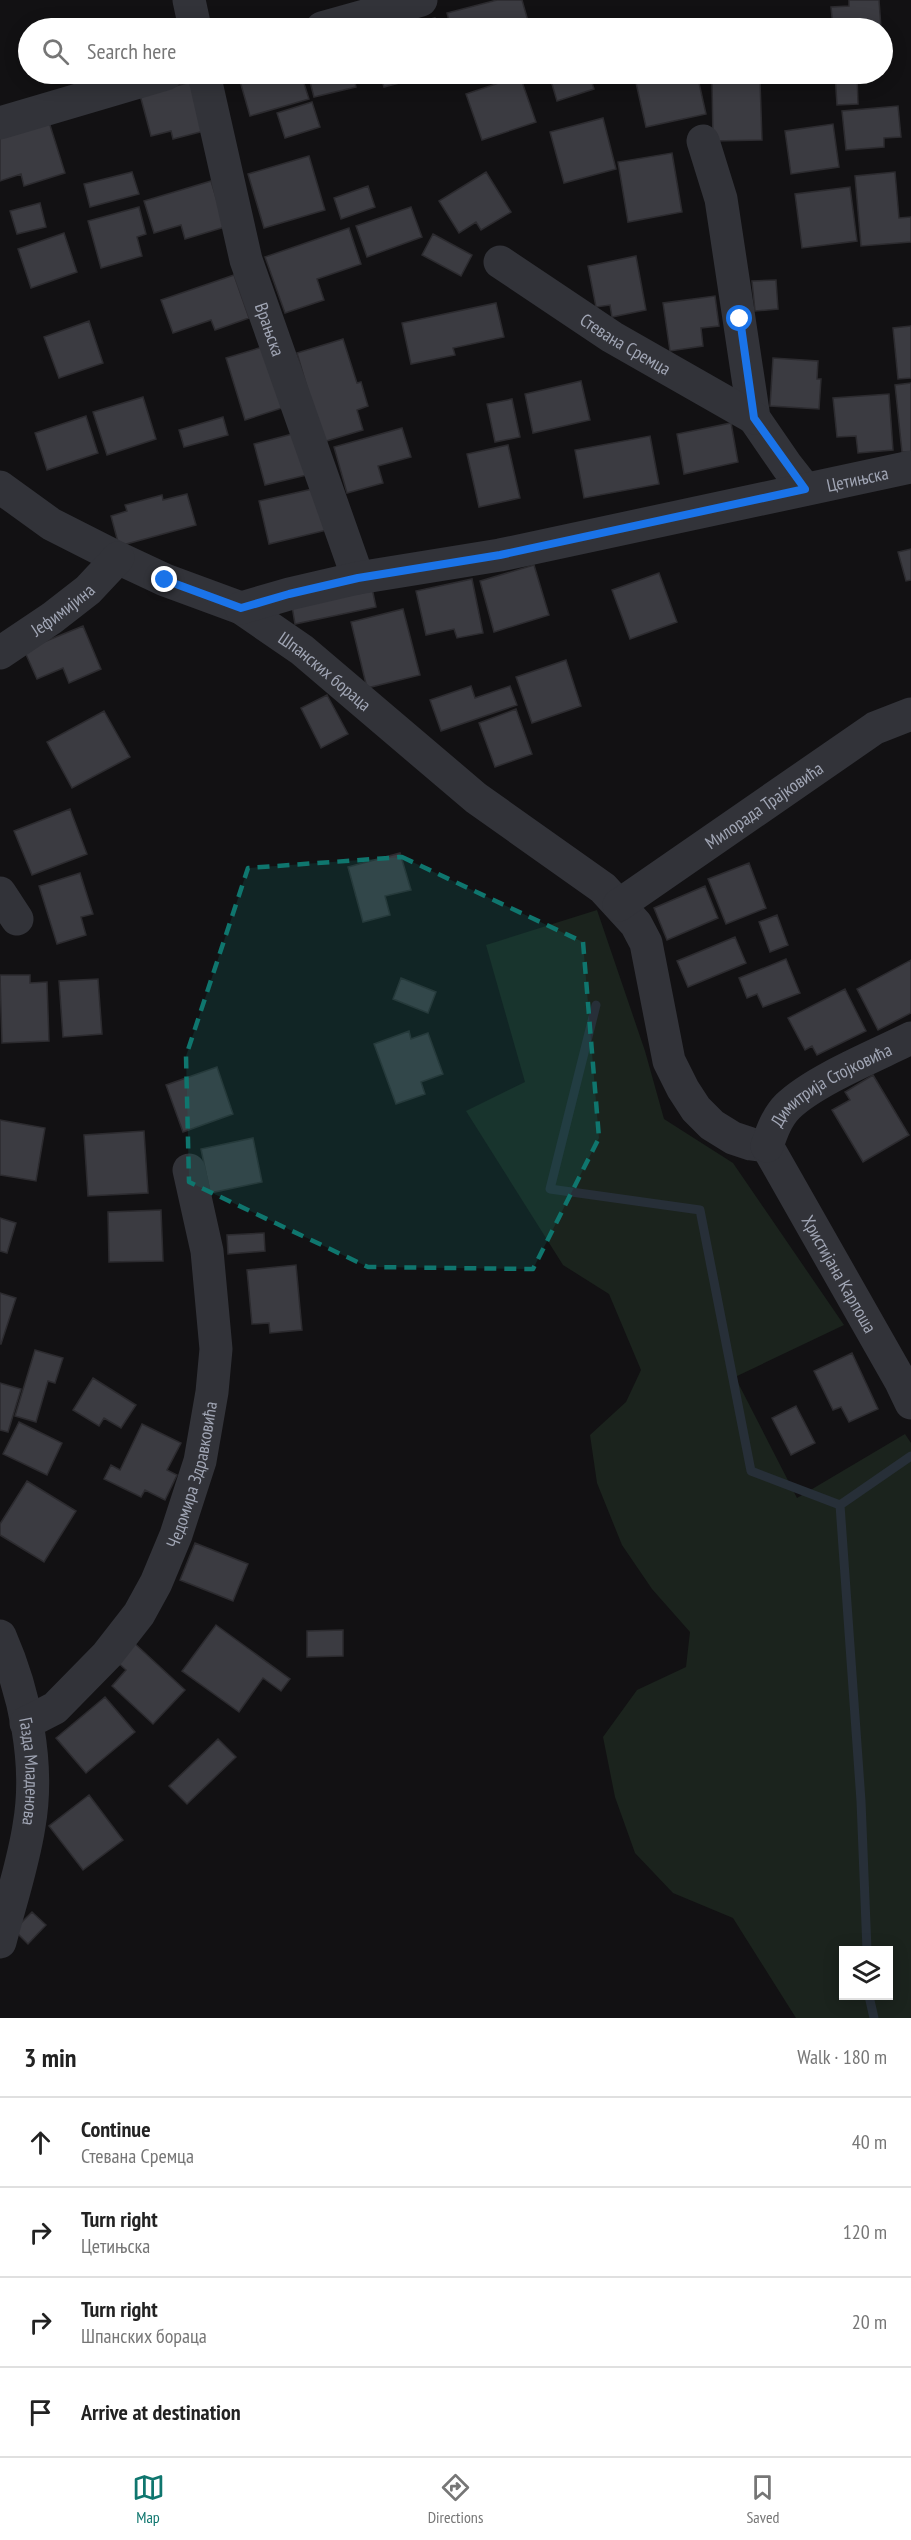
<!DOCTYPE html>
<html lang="en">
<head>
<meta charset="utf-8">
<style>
	body { margin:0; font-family:"PT Sans Narrow",sans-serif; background:#f6f6f6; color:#222 }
	.controls { position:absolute; right:18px; bottom:18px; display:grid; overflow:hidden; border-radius:0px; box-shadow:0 3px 15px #0003 }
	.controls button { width:54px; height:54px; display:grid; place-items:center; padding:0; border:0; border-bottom:2px solid #e0e0e0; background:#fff; color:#222; font:30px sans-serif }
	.stop { position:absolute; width:18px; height:18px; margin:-14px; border:4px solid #1a73e8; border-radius:50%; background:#fff }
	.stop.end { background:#1a73e8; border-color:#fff; box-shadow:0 2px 6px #0008 }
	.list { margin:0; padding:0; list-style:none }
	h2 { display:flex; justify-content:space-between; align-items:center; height:78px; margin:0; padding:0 24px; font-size:26px }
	h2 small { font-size:20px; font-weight:400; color:#767676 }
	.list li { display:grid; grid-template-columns:39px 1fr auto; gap:18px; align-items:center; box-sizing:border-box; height:90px; padding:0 24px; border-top:2px solid #e0e0e0 }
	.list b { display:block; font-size:22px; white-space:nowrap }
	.list p { margin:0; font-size:20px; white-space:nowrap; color:#767676 }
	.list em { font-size:20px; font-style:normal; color:#767676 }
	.icon { flex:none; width:33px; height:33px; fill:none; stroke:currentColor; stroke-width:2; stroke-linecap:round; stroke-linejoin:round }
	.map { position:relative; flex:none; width:911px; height:2018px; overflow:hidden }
	.search { position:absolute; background:#fff; box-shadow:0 3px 15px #0003; left:18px; right:18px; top:18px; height:66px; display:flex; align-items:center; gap:15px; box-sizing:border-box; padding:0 21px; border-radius:33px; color:#767676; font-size:22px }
	.sheet { height:438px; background:#fff }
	nav { display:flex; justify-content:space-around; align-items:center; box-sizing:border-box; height:84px; border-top:2px solid #e0e0e0; background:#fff; font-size:16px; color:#767676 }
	nav a { display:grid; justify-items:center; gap:3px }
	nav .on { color:#0f766e }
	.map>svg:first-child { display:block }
	.green { fill:#1b231d; fill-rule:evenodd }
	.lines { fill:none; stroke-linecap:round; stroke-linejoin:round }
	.stream { stroke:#272f38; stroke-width:9 }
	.building { fill:#3b3b41; stroke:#2c2b2f; stroke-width:1.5 }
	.street { stroke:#323339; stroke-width:33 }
	.route { stroke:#1a73e8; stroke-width:8 }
	.marked { fill:#0f766e; fill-opacity:0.2; stroke:#0f766e; stroke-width:4.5; stroke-dasharray:12 8; stroke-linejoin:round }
	.labels { text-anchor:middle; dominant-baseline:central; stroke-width:4.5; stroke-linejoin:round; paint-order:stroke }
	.street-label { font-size:18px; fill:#a1a6b5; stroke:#0d0c0e }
</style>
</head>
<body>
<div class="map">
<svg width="911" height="2018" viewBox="0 0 911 2018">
	<rect width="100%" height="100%" fill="#121113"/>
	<path class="green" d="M597,910L645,1051L664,1119L733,1163L844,1325L735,1377L797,1498L905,1434L911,1443V2018H796L733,1918L673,1893L635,1853L615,1797L603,1737L637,1690L686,1667L690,1632L652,1589L622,1545L597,1483L590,1435L626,1402L641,1370L609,1294L563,1265L466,1111L525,1082L486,945ZM844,1950H888V1996H844Z"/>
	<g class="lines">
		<path class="stream" d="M596,1005L550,1189L700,1210L751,1471L840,1505L861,1801L867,1950
			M840,1505L911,1456
			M869,1996L874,2018"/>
	</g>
	<path class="building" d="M497,0H522L530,28H451L447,13Z
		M849,0H879L881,28H833L831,7L849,6Z
		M435,18L438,28H394Z
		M238,74H301L309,99L250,116Z
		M308,74H353L356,87L314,97Z
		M380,74H433L384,87Z
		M549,74H601L590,77L594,89L557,101Z
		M634,74H697L706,114L646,127Z
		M835,74H857L858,104L837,105Z
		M520,76L536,122L482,140L466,94Z
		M195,81L208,130L173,139L171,131L151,136L140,95Z
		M760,81L762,140L713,141L712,82Z
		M312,102L320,127L285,138L277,113Z
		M898,106L901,137L884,138V147L846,150L842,111Z
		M603,118L616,169L564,183L550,132Z
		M49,122L65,173L24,186L21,174L0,181V137Z
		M833,124L839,167L791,174L785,131Z
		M672,153L682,212L628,222L618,162Z
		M309,156L325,210L264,228L248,174Z
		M132,172L139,194L90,207L84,184Z
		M486,172L511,212L481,230L476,222L459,233L439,201Z
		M895,172L899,218L911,217V242L861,246L855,176Z
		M211,181L225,227L185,239L181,225L154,233L144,201Z
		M368,186L375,207L341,219L334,198Z
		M850,187L857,241L802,248L795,194Z
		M40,203L46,227L17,234L10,211Z
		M139,207L146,234L137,237L142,256L101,268L88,221Z
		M411,207L422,237L367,257L356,226Z
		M349,228L361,264L317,279L324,300L285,313L265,257Z
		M64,233L77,272L31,288L18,249Z
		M433,234L472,255L461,276L422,255Z
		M636,256L646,310L612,317L610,305L596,307L588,266Z
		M234,275L249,318L215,330L211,320L173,333L161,300Z
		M776,280L778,309L755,311L752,281Z
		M715,296L719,326L701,328L703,346L670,351L663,303Z
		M496,303L504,337L453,348L455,355L411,364L402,323Z
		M89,321L103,363L59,378L44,337Z
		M911,326V378L898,379L893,328Z
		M343,339L357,383L361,382L368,406L357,410L363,430L323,442L297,353Z
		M269,345L288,406L245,420L226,358Z
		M773,358L818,361L817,379H821L819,409L770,406Z
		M581,381L590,420L533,433L525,394Z
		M911,383V452H902L895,385Z
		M889,394L893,450L858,453L856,436L837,437L833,398Z
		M143,397L156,439L107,455L93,412Z
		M512,399L520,437L495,442L487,404Z
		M86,416L98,453L47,470L35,433Z
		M223,417L228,435L184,447L179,430Z
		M731,423L738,462L684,474L677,434Z
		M402,428L411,457L378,466L383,483L347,493L334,447Z
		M300,432L311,474L265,485L254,444Z
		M650,436L659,484L584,498L575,450Z
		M508,445L520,498L479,507L467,454Z
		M317,488L327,530L269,544L259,501Z
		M187,494L196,525L119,546L111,516L127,511L125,505L162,495L163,500Z
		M911,549V580L906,581L898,552Z
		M534,565L549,615L494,632L480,581Z
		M659,573L677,622L630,639L612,590Z
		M472,579L483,633L457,638L454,629L426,635L416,591Z
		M372,588L376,607L295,624L292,606Z
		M403,609L420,675L367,688L351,622Z
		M83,626L101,669L69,683L63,668L37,679L24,650Z
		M566,660L581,706L532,723L516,677Z
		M471,686L475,698L510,686L517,705L441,731L430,700Z
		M327,695L348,734L321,748L301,708Z
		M516,709L532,754L495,767L479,723Z
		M104,711L130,757L72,788L47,742Z
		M70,809L87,854L32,875L14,831Z
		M400,853L411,890L385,896L390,915L363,922L348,867Z
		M749,863L766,908L726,924L708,879Z
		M80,873L93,914L81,917L86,935L57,944L39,886Z
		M705,886L718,918L667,940L654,908Z
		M777,915L788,945L770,952L759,922Z
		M735,937L746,963L688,987L677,961Z
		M786,959L800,993L763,1007L757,994L747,998L739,978Z
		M911,960V1013L878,1030L857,989Z
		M0,975H30V983L47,982L49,1041L2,1043Z
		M401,978L436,992L428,1013L393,999Z
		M98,979L102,1034L63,1037L59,981Z
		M845,989L866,1031L817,1055L812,1046L805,1050L788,1018Z
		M409,1031L411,1039L428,1033L443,1074L421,1082L425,1094L396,1104L374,1044Z
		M217,1067L233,1114L183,1132L166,1085Z
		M873,1075L909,1135L863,1162L832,1110L850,1100L845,1092Z
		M0,1120L45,1128L36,1181L0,1175Z
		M144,1131L148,1193L88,1196L84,1135Z
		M253,1138L262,1182L210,1193L201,1149Z
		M161,1210L163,1261L109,1262L108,1212Z
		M0,1218L16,1223L7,1253L0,1251Z
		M264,1233L265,1251L228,1254L227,1235Z
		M296,1265L302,1330L270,1333L269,1323L252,1324L247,1270Z
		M0,1293L16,1298L1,1344H0Z
		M35,1350L63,1358L55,1383L48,1381L36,1422L15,1416Z
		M852,1353L878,1409L849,1422L841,1407L833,1410L814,1371Z
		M93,1378L136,1405L121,1428L104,1418L99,1426L73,1410Z
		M0,1383L21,1389L8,1432L0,1430Z
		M796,1406L815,1443L791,1455L772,1418Z
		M19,1422L62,1443L47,1475L3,1454Z
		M142,1424L181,1443L167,1470L177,1475L165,1500L145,1490L141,1497L104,1479L111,1465L120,1470Z
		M27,1481L76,1511L44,1562L0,1535V1524Z
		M195,1543L248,1564L233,1601L180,1580Z
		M216,1625L290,1679L281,1691L263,1678L239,1712L182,1671Z
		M343,1630V1656L307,1657V1631Z
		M132,1641L185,1690L153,1724L112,1686L126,1670L115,1660Z
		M105,1697L135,1732L86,1773L56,1738Z
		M218,1739L236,1757L187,1804L169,1786Z
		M89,1795L123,1840L83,1870L49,1826Z
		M32,1912L46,1925L28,1944L14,1930Z"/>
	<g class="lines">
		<g class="street">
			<path d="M189,0L195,28"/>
			<path d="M322,28L421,0"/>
			<path id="s1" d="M204,74L246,260L358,578"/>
			<path d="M0,123L166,74"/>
			<path d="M703,141L721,199L754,418L787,466L805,489"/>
			<path id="s2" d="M500,262L612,337L754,418"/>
			<path id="s3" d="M0,487L51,524L118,558L165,580L241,608L302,650L476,798L603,888L636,924L646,943L669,1061L683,1089L696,1109L712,1125L733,1138L751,1144L767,1146"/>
			<path id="s4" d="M241,608L289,594L358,578L500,555L911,467"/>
			<path id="s5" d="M0,653L52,618L88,590L118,558"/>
			<path d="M0,893L17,919"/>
			<path id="s6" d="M619,905L875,728L911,714"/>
			<path id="s7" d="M767,1146L900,1380L911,1403"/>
			<path id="s8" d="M767,1146C772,1131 777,1117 788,1106C815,1080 877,1055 911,1038"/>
			<path id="s9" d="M0,1636C25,1693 40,1764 29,1826C23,1865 10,1903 0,1942"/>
			<path id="s10" d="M26,1723L55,1708L107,1655L139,1614L156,1583L176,1535L200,1461L212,1392L216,1349L207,1251L189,1170"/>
		</g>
	</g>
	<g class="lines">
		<path class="route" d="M165,580L241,608L289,594L358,578L500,555L805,489L754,418L740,319"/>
	</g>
	<path class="marked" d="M402,857L583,942L599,1138L533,1269L368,1267L189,1182L186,1056L248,868Z"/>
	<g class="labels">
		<g class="street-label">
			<text stroke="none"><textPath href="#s1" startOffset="264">Врањска</textPath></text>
			<text stroke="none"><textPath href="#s2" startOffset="150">Стевана Сремца</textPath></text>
			<text stroke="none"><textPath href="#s4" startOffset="630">Цетињска</textPath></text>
			<text stroke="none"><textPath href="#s5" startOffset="76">Јефимијина</textPath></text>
			<text stroke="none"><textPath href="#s3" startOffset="376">Шпанских бораца</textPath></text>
			<text stroke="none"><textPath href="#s6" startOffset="176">Милорада Трајковића</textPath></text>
			<text stroke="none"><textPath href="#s8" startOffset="93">Димитрија Стојковића</textPath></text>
			<text stroke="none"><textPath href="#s7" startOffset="147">Христијана Карпоша</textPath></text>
			<text stroke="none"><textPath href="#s10" startOffset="309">Чедомира Здравковића</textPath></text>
			<text stroke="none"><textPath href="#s9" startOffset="140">Газда Младенова</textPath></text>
		</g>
	</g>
</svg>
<div class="controls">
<button><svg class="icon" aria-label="layers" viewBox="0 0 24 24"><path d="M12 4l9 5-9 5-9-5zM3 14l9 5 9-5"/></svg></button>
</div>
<div class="stop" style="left:740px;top:319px"></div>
<div class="stop end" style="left:165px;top:580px"></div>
<div class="search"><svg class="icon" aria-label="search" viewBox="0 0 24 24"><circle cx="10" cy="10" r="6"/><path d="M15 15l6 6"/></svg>Search here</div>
</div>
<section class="sheet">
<h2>3 min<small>Walk · 180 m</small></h2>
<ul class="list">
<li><svg class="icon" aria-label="ahead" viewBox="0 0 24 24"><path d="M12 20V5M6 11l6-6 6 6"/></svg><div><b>Continue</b><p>Стевана Сремца</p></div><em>40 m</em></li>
<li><svg class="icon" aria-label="right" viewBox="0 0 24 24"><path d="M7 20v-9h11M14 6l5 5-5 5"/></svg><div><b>Turn right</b><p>Цетињска</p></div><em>120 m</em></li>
<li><svg class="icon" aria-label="right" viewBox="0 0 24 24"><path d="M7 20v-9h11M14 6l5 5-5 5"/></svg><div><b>Turn right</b><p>Шпанских бораца</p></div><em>20 m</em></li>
<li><svg class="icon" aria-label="arrive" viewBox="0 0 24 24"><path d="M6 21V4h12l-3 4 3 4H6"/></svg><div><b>Arrive at destination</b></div></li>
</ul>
</section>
<nav>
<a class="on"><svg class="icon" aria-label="map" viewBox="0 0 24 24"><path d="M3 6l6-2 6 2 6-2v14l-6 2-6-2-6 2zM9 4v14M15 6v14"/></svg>Map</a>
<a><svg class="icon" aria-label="directions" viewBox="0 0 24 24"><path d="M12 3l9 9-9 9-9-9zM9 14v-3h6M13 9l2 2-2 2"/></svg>Directions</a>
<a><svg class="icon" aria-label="saved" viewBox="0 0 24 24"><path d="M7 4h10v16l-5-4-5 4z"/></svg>Saved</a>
</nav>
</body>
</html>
